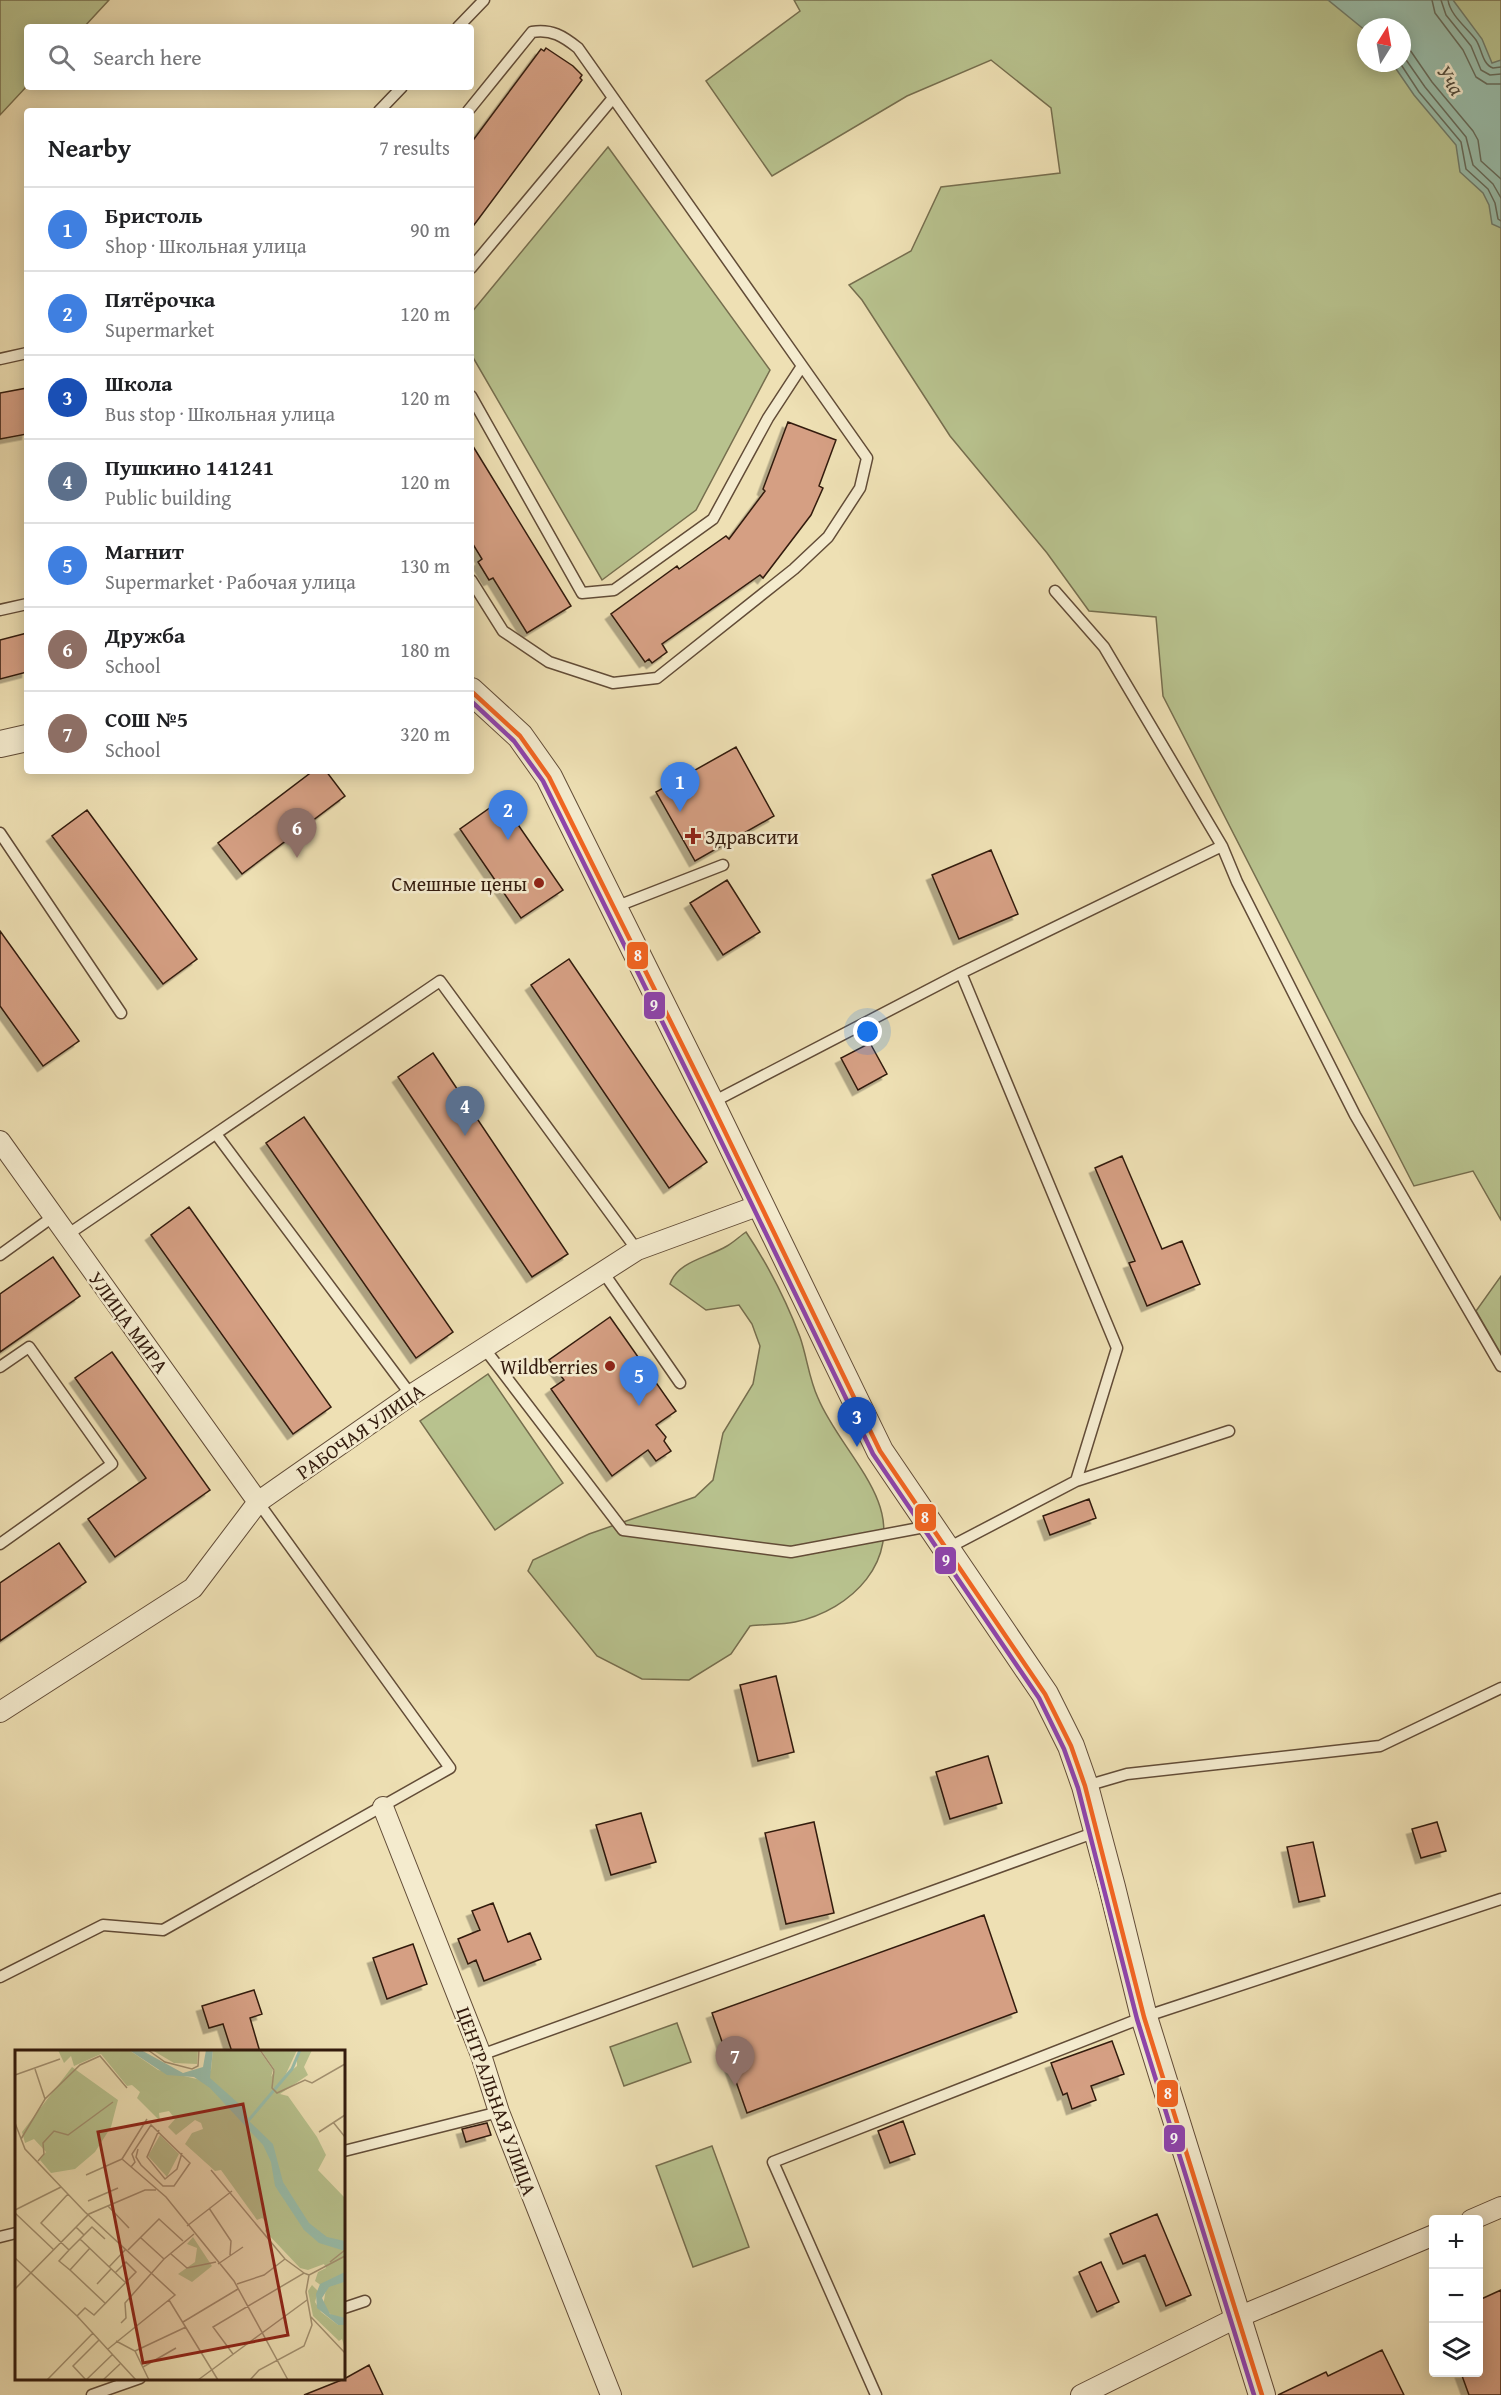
<!DOCTYPE html>
<html lang="en">
<head>
<meta charset="utf-8">
<style>
	body { margin:0; font-family:"Gentium Book Plus",serif; background:#f2f2f2; color:#202124 }
	.controls { position:absolute; right:18px; bottom:18px; display:grid; overflow:hidden; border-radius:6px; box-shadow:0 3px 15px #0003 }
	.controls button { width:54px; height:54px; display:grid; place-items:center; padding:0; border:0; border-bottom:2px solid #e0e0e0; background:#fff; color:#202124; font:30px sans-serif }
	.compass { position:absolute; left:1357px; top:18px; width:54px; height:54px; border-radius:50%; background:#fff; box-shadow:0 3px 15px #0003; rotate:11deg }
	.you { position:absolute; left:868px; top:1032px; width:21px; height:21px; margin:-15px; border:4px solid #fff; border-radius:50%; background:#1a73e8; box-shadow:0 0 0 9px #1a73e833 }
	.badge { display:grid; place-items:center; width:39px; height:39px; border-radius:50%; background:#8f2418; color:#fff; font-size:20px; font-weight:700 }
	.pin { position:absolute; translate:-50% -50px; filter:drop-shadow(0 2px 3px #0008) }
	.pin::after { content:''; position:absolute; top:32px; width:21px; height:18px; background:inherit; clip-path:polygon(0 0,100% 0,50% 100%) }
	.list { margin:0; padding:0; list-style:none }
	h2 { display:flex; justify-content:space-between; align-items:center; height:78px; margin:0; padding:0 24px; font-size:26px }
	h2 small { font-size:20px; font-weight:400; color:#757577 }
	.list li { display:grid; grid-template-columns:39px 1fr auto; gap:18px; align-items:center; box-sizing:border-box; height:84px; padding:0 24px; border-top:2px solid #e0e0e0 }
	.list b { display:block; font-size:22px; white-space:nowrap }
	.list p { margin:0; font-size:20px; white-space:nowrap; color:#757577 }
	.list em { font-size:20px; font-style:normal; color:#757577 }
	.icon { flex:none; width:33px; height:33px; fill:none; stroke:currentColor; stroke-width:2; stroke-linecap:round; stroke-linejoin:round }
	.map { position:relative; flex:none; width:1501px; height:2395px; overflow:hidden }
	.search { position:absolute; background:#fff; box-shadow:0 3px 15px #0003; left:24px; top:24px; width:450px; height:66px; display:flex; align-items:center; gap:15px; box-sizing:border-box; padding:0 21px; border-radius:6px; color:#757577; font-size:22px }
	.panel { position:absolute; background:#fff; box-shadow:0 3px 15px #0003; left:24px; top:108px; width:450px; height:666px; border-radius:6px }
	.map>svg:first-child { display:block }
	.green { fill:#b8c28e; stroke:#766e4e; stroke-width:1.5; fill-rule:evenodd }
	.water { fill:#99bdaa; stroke:#707c6b; stroke-width:1.5 }
	.lines { fill:none; stroke-linecap:round; stroke-linejoin:round }
	.shore { stroke:#666c5c; stroke-width:1.5 }
	.building { fill:#d59f83; stroke:#331b0d; stroke-width:1.5; filter:url(#shadow) }
	.service-casing { stroke:#624c37; stroke-width:13 }
	.minor-casing { stroke:#624c37; stroke-width:22 }
	.tertiary-casing { stroke:#624c37; stroke-width:28 }
	.service { stroke:#f4ebce; stroke-width:10 }
	.minor { stroke:#f4ebce; stroke-width:20 }
	.tertiary { stroke:#f4ebce; stroke-width:26 }
	.bus-1-casing { stroke:#f4ebce; stroke-width:9 }
	.bus-2-casing { stroke:#f4ebce; stroke-width:9 }
	.bus-1 { stroke:#f26522; stroke-width:4.5 }
	.bus-2 { stroke:#8e44ad; stroke-width:4.5 }
	.poi-dot { fill:#8f2418; stroke:#f4ebce; stroke-width:2 }
	.labels { text-anchor:middle; dominant-baseline:central; stroke-width:5; stroke-linejoin:round; paint-order:stroke }
	.poi-label { font-size:20px; fill:#331b0d; stroke:#f4ebce; text-anchor:end }
	.street-label { font-size:20px; fill:#331b0d; stroke:#f4ebce }
	.water-label { font-size:21px; font-style:italic; fill:#524c3c; stroke:#f4ebce }
	.inset-river { fill:none; stroke:#99bdaa; stroke-width:3 }
	.inset-road { fill:none; stroke:#a39171; stroke-width:1.5 }
	.view { fill:#8f2418; fill-opacity:0.15; stroke:#8f2418; stroke-width:3 }
	.inset-edge { fill:none; stroke:#331b0d; stroke-width:3 }
	.line-badge { stroke:#f4ebce; stroke-width:2 }
	.badge-label { font-size:16px; text-anchor:middle; font-weight:bold; fill:#fff }
</style>
</head>
<body>
<div class="map">
<svg width="1501" height="2395" viewBox="0 0 1501 2395">
	<defs>
		<filter id="shadow"><feDropShadow dx="-5.5" dy="5.5" stdDeviation="0" flood-color="#0004"/></filter>
	</defs>
	<rect width="100%" height="100%" fill="#eee0b4"/>
	<filter id="stains"><feTurbulence type="fractalNoise" baseFrequency=".00333" numOctaves="4"/><feColorMatrix values="0 0 0 0 .2 0 0 0 0 .09 0 0 0 0 .02 0 0 0 .5 -.17"/></filter>
	<radialGradient id="worn" r=".72"><stop offset=".6" stop-color="#630" stop-opacity="0"/><stop offset="1" stop-color="#630" stop-opacity=".3"/></radialGradient>
	<path class="green" d="M0,0H109L84,27H27V86L0,115Z
		M794,0H1501V1220L1473,1171L1414,1186L1163,696L1156,617L1089,611L1047,553L950,436L862,300L849,285L911,251L941,187L1060,173L1051,108L991,60L907,96L772,176L706,81L800,11ZM1366,27H1402V63H1366Z
		M608,147L770,370L696,510L602,580L471,354V313Z
		M746,1232C768,1265 786,1300 800,1337C807,1357 809,1379 818,1398C832,1432 865,1467 878,1501C901,1560 852,1610 795,1622C781,1625 765,1624 750,1626L731,1654L689,1680L642,1679L597,1656L528,1571L533,1560L589,1534L695,1497L713,1480L723,1433L753,1384L760,1346L752,1324L739,1305L706,1310L670,1284C678,1261 707,1258 727,1246C734,1242 740,1236 746,1232Z
		M1501,1276V1354L1476,1311Z
		M488,1374L563,1483L495,1530L420,1421Z
		M677,2023L691,2062L624,2086L610,2047Z
		M712,2146L749,2247L693,2267L656,2166Z"/>
	<path class="water" d="M1328,0H1453L1482,39L1492,63L1501,60V228L1492,224L1489,205L1483,193L1460,172L1456,145L1414,95L1392,63H1402V27H1366V31Z"/>
	<g class="lines">
		<path class="shore" d="M1432,0L1435,13L1463,50L1476,77L1487,84H1501
			M1441,0L1446,15L1471,46L1481,70L1490,75L1501,74
			M1448,0C1450,15 1467,28 1476,40C1482,49 1482,64 1493,68L1501,67
			M1402,43L1410,50L1432,82L1473,131L1478,140L1481,161L1501,179
			M1402,54L1425,87L1466,137L1473,165L1493,184L1501,198
			M1400,63L1419,92L1461,142L1466,169L1488,189L1495,203L1498,219L1501,221"/>
	</g>
	<path class="building" d="M546,48L573,66L582,75L580,78L582,80L471,229V143L541,49L544,51Z
		M27,388V434L0,439V393Z
		M788,422L836,440L819,486L823,488L811,515L763,578L760,575L662,644L667,652L652,663L649,659L645,662L611,614L677,566L679,569L726,536L729,539L765,491L763,489Z
		M471,443L571,606L527,633L493,578L489,580L478,562L482,559L471,541Z
		M27,633V672L0,679V640Z
		M736,747L774,816L695,861L656,792Z
		M313,771H326L345,796L242,874L218,843Z
		M501,800L563,890L521,918L460,829Z
		M87,810L197,959L163,984L52,836Z
		M991,850L1018,914L959,939L932,875Z
		M727,880L760,932L723,955L690,903Z
		M0,931L79,1041L43,1066L0,1006Z
		M569,959L707,1162L669,1188L531,985Z
		M870,1043L887,1074L858,1090L841,1058Z
		M433,1053L568,1254L532,1277L398,1077Z
		M304,1117L453,1332L416,1358L266,1143Z
		M1122,1156L1162,1249L1182,1241L1200,1284L1147,1306L1129,1263L1135,1261L1095,1168Z
		M189,1207L331,1407L293,1434L151,1235Z
		M53,1257L80,1296L0,1352V1294Z
		M610,1317L676,1411L656,1425L666,1437L664,1441L671,1451L656,1461L648,1450L612,1476L551,1389L564,1380L549,1360Z
		M112,1352L210,1490L115,1557L88,1519L146,1478L75,1378Z
		M1089,1499L1096,1518L1050,1535L1043,1516Z
		M59,1543L86,1582L0,1641V1583Z
		M776,1676L794,1752L758,1761L740,1685Z
		M988,1756L1002,1803L950,1819L936,1772Z
		M641,1813L656,1862L611,1875L596,1825Z
		M814,1822L834,1913L786,1924L765,1833Z
		M1437,1822L1446,1851L1421,1858L1412,1829Z
		M1313,1842L1325,1896L1299,1902L1287,1847Z
		M493,1903L508,1942L530,1933L541,1959L484,1981L476,1960L468,1964L458,1939L480,1930L472,1911Z
		M984,1915L1017,2012L747,2113L712,2013Z
		M413,1944L427,1984L387,1999L373,1958Z
		M254,1990L262,2014L250,2018L260,2052H232L223,2024L209,2028L202,2006Z
		M1112,2041L1124,2074L1091,2086L1096,2100L1072,2109L1067,2093L1063,2095L1051,2063Z
		M903,2121L915,2154L890,2163L878,2131Z
		M487,2123L491,2135L466,2142L462,2129Z
		M1157,2214L1191,2295L1166,2306L1145,2255L1123,2264L1110,2234Z
		M1101,2262L1119,2302L1097,2312L1079,2272Z
		M1501,2290V2395H1469L1461,2373H1479V2300Z
		M1382,2350L1404,2395H1278L1326,2372L1328,2376Z
		M369,2365L383,2395H304L344,2379Z"/>
	<g class="lines">
		<defs>
			<path id="service" d="M458,27L484,0
				M379,111L402,87
				M468,111L532,32C552,29 563,36 578,48L867,458L860,488L828,537L794,569L657,678L613,683L549,662L503,631L471,580
				M471,268L613,98
				M0,359L27,353
				M471,396L582,593L614,590L713,519L768,418L802,366
				M1055,591L1104,647L1222,846L1237,882L1355,1115L1501,1366
				M0,610L27,604
				M0,833L121,1013
				M615,907L723,865
				M961,973L1117,1348L1076,1481
				M711,1103L961,973L1222,846
				M216,1134L411,1395
				M67,1235L440,981L637,1250
				M0,1255L54,1216
				M603,1272L680,1383
				M484,1348L623,1530L791,1552L930,1526
				M0,1367L29,1347L112,1464L0,1544
				M946,1549L1076,1481L1229,1431
				M1086,1786L1127,1774L1380,1746L1501,1688
				M0,1977L103,1925L163,1930L450,1768L258,1502
				M481,2055L1096,1832
				M344,2151L499,2112
				M0,2237L16,2233
				M344,2308L365,2301
				M92,2395L140,2378
				M876,2395L773,2162L1144,2017L1501,1899"/>
			<path id="minor" d="M0,1141L258,1502
				M0,1712L193,1588L258,1502L411,1395L637,1250L760,1205
				M383,1807L481,2055L499,2112L611,2395
				M1471,2220L1501,2207
				M1081,2395L1236,2318L1434,2235"/>
			<path id="tertiary" d="M471,691L520,736L549,777L711,1103L880,1451L1045,1694L1071,1746L1085,1786L1112,1887L1144,2017L1262,2395
				M0,744L27,738"/>
		</defs>
		<use href="#service" class="service-casing"/>
		<use href="#minor" class="minor-casing"/>
		<use href="#tertiary" class="tertiary-casing"/>
		<use href="#service" class="service"/>
		<use href="#minor" class="minor"/>
		<use href="#tertiary" class="tertiary"/>
		<defs>
			<path id="bus-1" d="M471,691L520,736L549,777L711,1103L880,1451L1045,1694L1071,1746L1085,1786L1144,2017L1262,2395"/>
			<path id="bus-2" d="M471,701L514,741L543,781L704,1106L873,1454L1039,1698L1064,1749L1078,1788L1137,2019L1254,2395"/>
		</defs>
		<use href="#bus-1" class="bus-1-casing"/>
		<use href="#bus-2" class="bus-2-casing"/>
		<use href="#bus-1" class="bus-1"/>
		<use href="#bus-2" class="bus-2"/>
	</g>
	<g class="poi-dot">
		<path d="M690 827h6v6h6v6h-6v6h-6v-6h-6v-6h6z"/>
		<circle cx="539" cy="883" r="6"/>
		<circle cx="610" cy="1366" r="6"/>
	</g>
	<g class="labels">
		<g class="poi-label">
			<text x="705" y="836" text-anchor="start">Здравсити</text>
			<text x="527" y="883">Смешные цены</text>
			<text x="598" y="1366">Wildberries</text>
		</g>
		<g class="street-label">
			<text transform="translate(129 1322) rotate(54)">УЛИЦА МИРА</text>
			<text transform="translate(360 1431) rotate(-35)">РАБОЧАЯ УЛИЦА</text>
			<text transform="translate(497 2101) rotate(70)">ЦЕНТРАЛЬНАЯ УЛИЦА</text>
		</g>
		<g class="water-label">
			<text transform="translate(1451 80) rotate(58)">Уча</text>
		</g>
	</g>
	<g transform="translate(15 2050)">
		<rect width="330" height="330" fill="#eee0b4"/>
		<path d="M43,0H114L143,20L186,30L196,20L198,0H244L258,20L256,27L260,20L246,0H282L270,26L282,16V6L287,0H297L289,17L293,25L265,44L273,46L302,87L311,105L303,120L330,148V268H319L308,256L311,239L300,231L303,222L311,218L309,214L293,220L285,218L250,181L253,174L247,168L242,170L206,120L200,121L170,94L177,83L188,79L186,73L180,70L161,85L153,77L160,69L154,61L144,63L145,71L122,48L125,42L117,35L112,36L86,4L59,16L56,6L49,13ZM137,0H183L182,14L159,13ZM57,17L103,50L96,77L80,102L60,119L36,123L25,110L31,102L19,89L10,93L7,82ZM145,85L164,104L152,127L133,106ZM178,187L197,216L177,232L163,224L180,212L182,198L172,194ZM297,235L303,241L300,252L306,262L323,275H330V299L327,289L324,291L298,266L293,241Z" fill="#b8c28e"/>
		<path d="M114,0H126L168,23L188,17L191,0H198L195,28L231,60L234,71L258,94L268,132L294,173L312,187L330,191V201L304,193L289,180L260,136L256,112L248,95L195,38L179,27L152,25ZM330,222L329,232L314,237L307,248L315,264L330,268V275H323L302,258L301,244L305,234Z" fill="#99bdaa"/>
		<path class="inset-river" d="M233,71L277,19L285,0"/>
		<path class="inset-road" d="M133,0L150,12L177,19L183,16L184,0M245,0L259,20L257,38L262,43L290,30L297,33L330,14M20,19L30,49M0,25L45,9M318,72L330,87M0,73L10,99L70,162L160,245L93,299M144,80L132,107L150,129L162,119L167,103M304,82L330,65M6,89L30,49L65,15L85,6L112,38M107,109L151,147L219,231L273,330M107,109L132,69M23,111L29,104L28,93L39,81L53,85L98,52M116,117L120,112L117,104L136,75L175,113L159,136H148L126,115L121,107L123,99M196,120L270,209L289,223M71,125L107,109M53,144L26,173L54,200L69,185L61,177M73,151L103,138M93,156L114,178M194,158L216,191L215,205M0,160L46,137M0,163L39,200M172,176L217,141M69,185L77,177L90,189M126,188L149,209M65,189L111,233M54,200L44,211L55,220L75,198M113,200L144,169L168,191M156,204L172,218L201,212M0,208L62,266L121,330M315,212L330,200M203,214L228,197M94,217L111,199M55,220L91,254M82,234L96,219M222,234L249,225L270,209M0,239L74,164L130,140H141M154,250L203,330M62,266L70,258L79,265L121,222L111,212L100,223M296,267L330,303M168,272L223,239M106,273L111,268L110,253L149,209L179,184M101,291L120,301L134,330M120,301L171,277M218,304L198,277L289,223L294,225M128,317L161,298M32,330L78,283M71,330L58,316L84,290M71,330L98,304M88,330L105,314M183,330L292,250M235,330L244,320L289,296L297,275L291,242L294,225L330,206"/>
		<path class="view" d="M228,54L273,285L128,313L83,82Z"/>
		<rect width="330" height="330" class="inset-edge"/>
	</g>
	<g class="line-badge">
		<rect x="626" y="941" width="23" height="29" rx="6" fill="#f26522"/>
		<rect x="643" y="991" width="23" height="29" rx="6" fill="#8e44ad"/>
		<rect x="914" y="1503" width="23" height="29" rx="6" fill="#f26522"/>
		<rect x="934" y="1546" width="23" height="29" rx="6" fill="#8e44ad"/>
		<rect x="1156" y="2079" width="23" height="29" rx="6" fill="#f26522"/>
		<rect x="1163" y="2124" width="23" height="29" rx="6" fill="#8e44ad"/>
	</g>
	<g class="badge-label">
		<text x="638" y="961">8</text>
		<text x="654" y="1011">9</text>
		<text x="925" y="1523">8</text>
		<text x="946" y="1566">9</text>
		<text x="1168" y="2099">8</text>
		<text x="1174" y="2144">9</text>
	</g>
	<rect width="100%" height="100%" filter="url(#stains)"/>
	<rect width="100%" height="100%" fill="url(#worn)"/>
</svg>
<div class="controls">
<button>+</button>
<button>−</button>
<button><svg class="icon" aria-label="layers" viewBox="0 0 24 24"><path d="M12 4l9 5-9 5-9-5zM3 14l9 5 9-5"/></svg></button>
</div>
<svg class="compass" viewBox="-18 -18 36 36"><path d="M0-13l5 13h-10z" fill="#e53935"/><path d="M0 13l5-13h-10z" fill="#757577"/></svg>
<div class="you"></div>
<div class="pin badge" style="left:680px;top:812px;background:#3f7fe0">1</div>
<div class="pin badge" style="left:508px;top:840px;background:#3f7fe0">2</div>
<div class="pin badge" style="left:857px;top:1447px;background:#1a4fb4">3</div>
<div class="pin badge" style="left:465px;top:1136px;background:#5c6f8a">4</div>
<div class="pin badge" style="left:639px;top:1406px;background:#3f7fe0">5</div>
<div class="pin badge" style="left:297px;top:858px;background:#8d6e63">6</div>
<div class="pin badge" style="left:735px;top:2086px;background:#8d6e63">7</div>
<div class="search"><svg class="icon" aria-label="search" viewBox="0 0 24 24"><circle cx="10" cy="10" r="6"/><path d="M15 15l6 6"/></svg>Search here</div>
<section class="panel">
<h2>Nearby<small>7 results</small></h2>
<ul class="list">
<li><span class="badge" style="background:#3f7fe0">1</span><div><b>Бристоль</b><p>Shop · Школьная улица</p></div><em>90 m</em></li>
<li><span class="badge" style="background:#3f7fe0">2</span><div><b>Пятёрочка</b><p>Supermarket</p></div><em>120 m</em></li>
<li><span class="badge" style="background:#1a4fb4">3</span><div><b>Школа</b><p>Bus stop · Школьная улица</p></div><em>120 m</em></li>
<li><span class="badge" style="background:#5c6f8a">4</span><div><b>Пушкино 141241</b><p>Public building</p></div><em>120 m</em></li>
<li><span class="badge" style="background:#3f7fe0">5</span><div><b>Магнит</b><p>Supermarket · Рабочая улица</p></div><em>130 m</em></li>
<li><span class="badge" style="background:#8d6e63">6</span><div><b>Дружба</b><p>School</p></div><em>180 m</em></li>
<li><span class="badge" style="background:#8d6e63">7</span><div><b>СОШ №5</b><p>School</p></div><em>320 m</em></li>
</ul>
</section>
</div>
</body>
</html>
